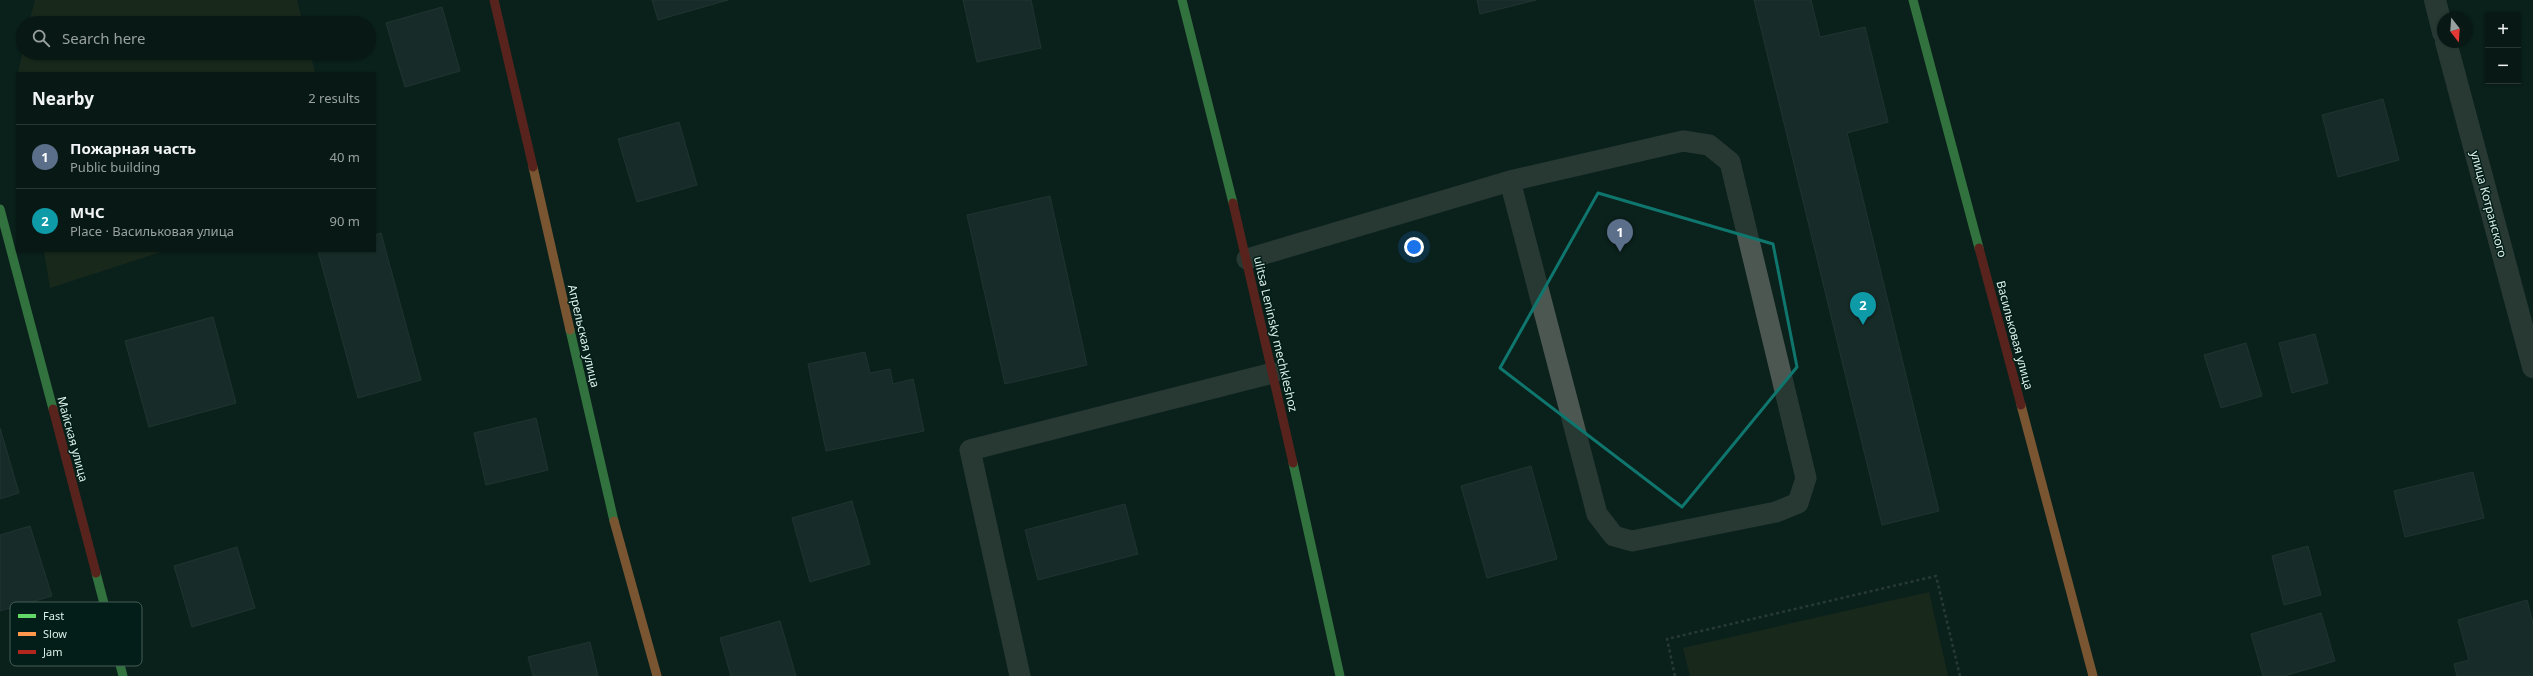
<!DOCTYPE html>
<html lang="en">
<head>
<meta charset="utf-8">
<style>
	body { margin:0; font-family:"Noto Sans",sans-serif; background:#162622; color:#f1f3f6 }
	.controls { position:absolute; right:12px; top:12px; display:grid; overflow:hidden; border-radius:0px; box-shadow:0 1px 3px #0004 }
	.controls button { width:36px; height:36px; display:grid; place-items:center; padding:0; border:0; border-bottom:1px solid #293834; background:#081915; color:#f1f3f6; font:20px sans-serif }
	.compass { position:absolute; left:2437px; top:12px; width:36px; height:36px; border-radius:50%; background:#081915; box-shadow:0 1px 3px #0004; rotate:163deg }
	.you { position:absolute; left:1414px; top:247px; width:14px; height:14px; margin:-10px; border:3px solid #fff; border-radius:50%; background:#1a73e8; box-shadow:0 0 0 6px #1a73e833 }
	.badge { display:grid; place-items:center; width:26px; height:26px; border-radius:50%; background:#0f766e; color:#fff; font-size:13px; font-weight:700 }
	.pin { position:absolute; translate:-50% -33px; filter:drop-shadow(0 1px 2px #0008) }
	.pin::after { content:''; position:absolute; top:21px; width:14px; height:12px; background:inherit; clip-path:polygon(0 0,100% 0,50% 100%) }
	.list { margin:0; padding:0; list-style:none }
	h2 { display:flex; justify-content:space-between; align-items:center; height:52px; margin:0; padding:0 16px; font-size:17px }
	h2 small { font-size:13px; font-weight:400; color:#98a0a0 }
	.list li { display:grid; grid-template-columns:26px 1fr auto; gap:12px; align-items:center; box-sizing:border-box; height:64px; padding:0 16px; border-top:1px solid #293834 }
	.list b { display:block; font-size:15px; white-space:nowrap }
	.list p { margin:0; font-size:13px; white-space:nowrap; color:#98a0a0 }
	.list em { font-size:13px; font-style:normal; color:#98a0a0 }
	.icon { flex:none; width:22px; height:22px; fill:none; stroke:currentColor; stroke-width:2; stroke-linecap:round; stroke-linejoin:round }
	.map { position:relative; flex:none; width:2533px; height:676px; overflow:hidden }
	.search { position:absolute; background:#081915; box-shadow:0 1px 3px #0004; left:16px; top:16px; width:360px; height:44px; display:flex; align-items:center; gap:10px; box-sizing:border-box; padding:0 14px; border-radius:22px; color:#98a0a0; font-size:15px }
	.panel { position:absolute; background:#081915; box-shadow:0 1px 3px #0004; left:16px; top:72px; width:360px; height:180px; border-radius:0px }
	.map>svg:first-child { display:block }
	.green { fill:#29311c }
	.building { fill:#273a39; stroke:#384a49 }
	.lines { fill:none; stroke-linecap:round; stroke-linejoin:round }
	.path { stroke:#4c5753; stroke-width:2.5; stroke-dasharray:3 3; stroke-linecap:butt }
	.lane { stroke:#4d5752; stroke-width:21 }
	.street { stroke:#4d5752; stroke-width:22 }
	.fast { stroke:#63d668; stroke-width:9 }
	.slow { stroke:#ff974d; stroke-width:9 }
	.jam { stroke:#b3261e; stroke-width:9 }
	.marked { fill:none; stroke:#0f766e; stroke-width:3; stroke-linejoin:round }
	.labels { text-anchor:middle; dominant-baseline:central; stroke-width:3; stroke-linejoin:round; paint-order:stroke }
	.street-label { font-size:12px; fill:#ddf0ea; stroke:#031e18 }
	.key { fill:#031e18; stroke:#445d57; stroke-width:1 }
	.key-label { font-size:11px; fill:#ddf0ea }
</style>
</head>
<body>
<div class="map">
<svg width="2533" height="676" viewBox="0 0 2533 676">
	<rect width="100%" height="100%" fill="#0b211c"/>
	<path class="green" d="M35,0H297L303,23H29Z
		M23,51V53H310L315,73H18Z
		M44,251H164L50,288Z
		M1929,592L1948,676H1690L1683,648Z"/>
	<path class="building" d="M652,0H728L658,20Z
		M963,0H1031L1041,48L977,62Z
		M1477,0H1536L1480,14Z
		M1754,0H1811L1820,37L1865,27L1888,122L1847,133L1939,511L1882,525Z
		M442,7L460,71L405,87L386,23Z
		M2383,99L2399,160L2338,177L2322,115Z
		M679,122L697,185L637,202L618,139Z
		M1050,196L1087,365L1005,384L967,215Z
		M381,233L421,380L358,398L318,251H375V235Z
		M213,317L236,403L149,427L125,341Z
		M2315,334L2328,383L2292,393L2279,343Z
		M2246,343L2262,396L2221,408L2204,355Z
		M865,352L870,373L890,369L893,384L913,379L924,431L826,451L808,364Z
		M536,418L548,470L486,485L474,433Z
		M0,428L19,493L0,499Z
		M1531,466L1557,559L1487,578L1461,486Z
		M2473,472L2484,518L2405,537L2394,491Z
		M852,501L870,564L810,582L792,518Z
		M1125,504L1138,554L1038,580L1025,530Z
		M30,526L52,596L0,611V535Z
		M2308,546L2321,595L2284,605L2272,556Z
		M237,547L255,608L192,627L174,566Z
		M2527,600L2533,623V676H2457L2454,664L2469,660L2458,620Z
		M2321,613L2335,661L2284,676H2263L2251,634Z
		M780,621L796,676H731L720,638Z
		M590,642L598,676H533L528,657Z"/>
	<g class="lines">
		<path class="path" d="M1675,676L1667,639L1936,576L1960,676"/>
		<path class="lane" d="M1247,259L1510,181L1683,141L1709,145L1730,162L1806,478L1798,503L1776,512L1632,541L1614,536L1597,514L1510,181
			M1020,676L970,450L1273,373"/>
		<path class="street" d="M2435,0L2443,32
			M2446,42L2533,367"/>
		<path class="fast" d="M1182,0L1233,203
			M1913,0L1979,248
			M0,209L53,409
			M570,330L614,521
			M1293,463L1340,676
			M96,573L123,676"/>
		<path class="slow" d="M533,167L570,330
			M2021,405L2093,676
			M614,521L657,676"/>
		<path class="jam" d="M494,0L533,167
			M1233,203L1293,463
			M1979,248L2021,405
			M53,409L96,573"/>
	</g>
	<path d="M0 0H2533V676H0ZM1598,193L1773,244L1797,367L1682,507L1500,368Z" fill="#0b211c" fill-opacity=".55" fill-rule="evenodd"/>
	<path class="marked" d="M1598,193L1773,244L1797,367L1682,507L1500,368Z"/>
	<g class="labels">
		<g class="street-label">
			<text transform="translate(2489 204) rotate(75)">улица Котранского</text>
			<text transform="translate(1276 334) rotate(77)">ulitsa Leninsky mechkleshoz</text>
			<text transform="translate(2015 335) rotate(75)">Васильковая улица</text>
			<text transform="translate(584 336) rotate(77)">Апрельская улица</text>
			<text transform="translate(73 439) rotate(75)">Майская улица</text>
		</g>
	</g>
	<rect x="10" y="602" width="132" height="64" rx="6" class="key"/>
	<rect x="18" y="614" width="18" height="4" fill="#63d668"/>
	<rect x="18" y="632" width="18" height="4" fill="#ff974d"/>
	<rect x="18" y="650" width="18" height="4" fill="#b3261e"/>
	<g class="key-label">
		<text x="43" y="620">Fast</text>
		<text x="43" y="638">Slow</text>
		<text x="43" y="656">Jam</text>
	</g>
</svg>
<div class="controls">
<button>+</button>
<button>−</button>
</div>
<svg class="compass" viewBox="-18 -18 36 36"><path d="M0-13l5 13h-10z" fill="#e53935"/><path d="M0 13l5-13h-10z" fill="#98a0a0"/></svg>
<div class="you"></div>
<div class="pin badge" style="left:1620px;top:252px;background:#5c6f8a">1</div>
<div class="pin badge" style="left:1863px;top:325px;background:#0f9aa8">2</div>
<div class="search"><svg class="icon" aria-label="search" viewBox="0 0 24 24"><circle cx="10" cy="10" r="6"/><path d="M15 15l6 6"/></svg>Search here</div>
<section class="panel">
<h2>Nearby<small>2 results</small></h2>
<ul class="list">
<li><span class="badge" style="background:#5c6f8a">1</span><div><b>Пожарная часть</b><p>Public building</p></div><em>40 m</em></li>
<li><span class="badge" style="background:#0f9aa8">2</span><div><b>МЧС</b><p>Place · Васильковая улица</p></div><em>90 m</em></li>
</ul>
</section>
</div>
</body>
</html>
